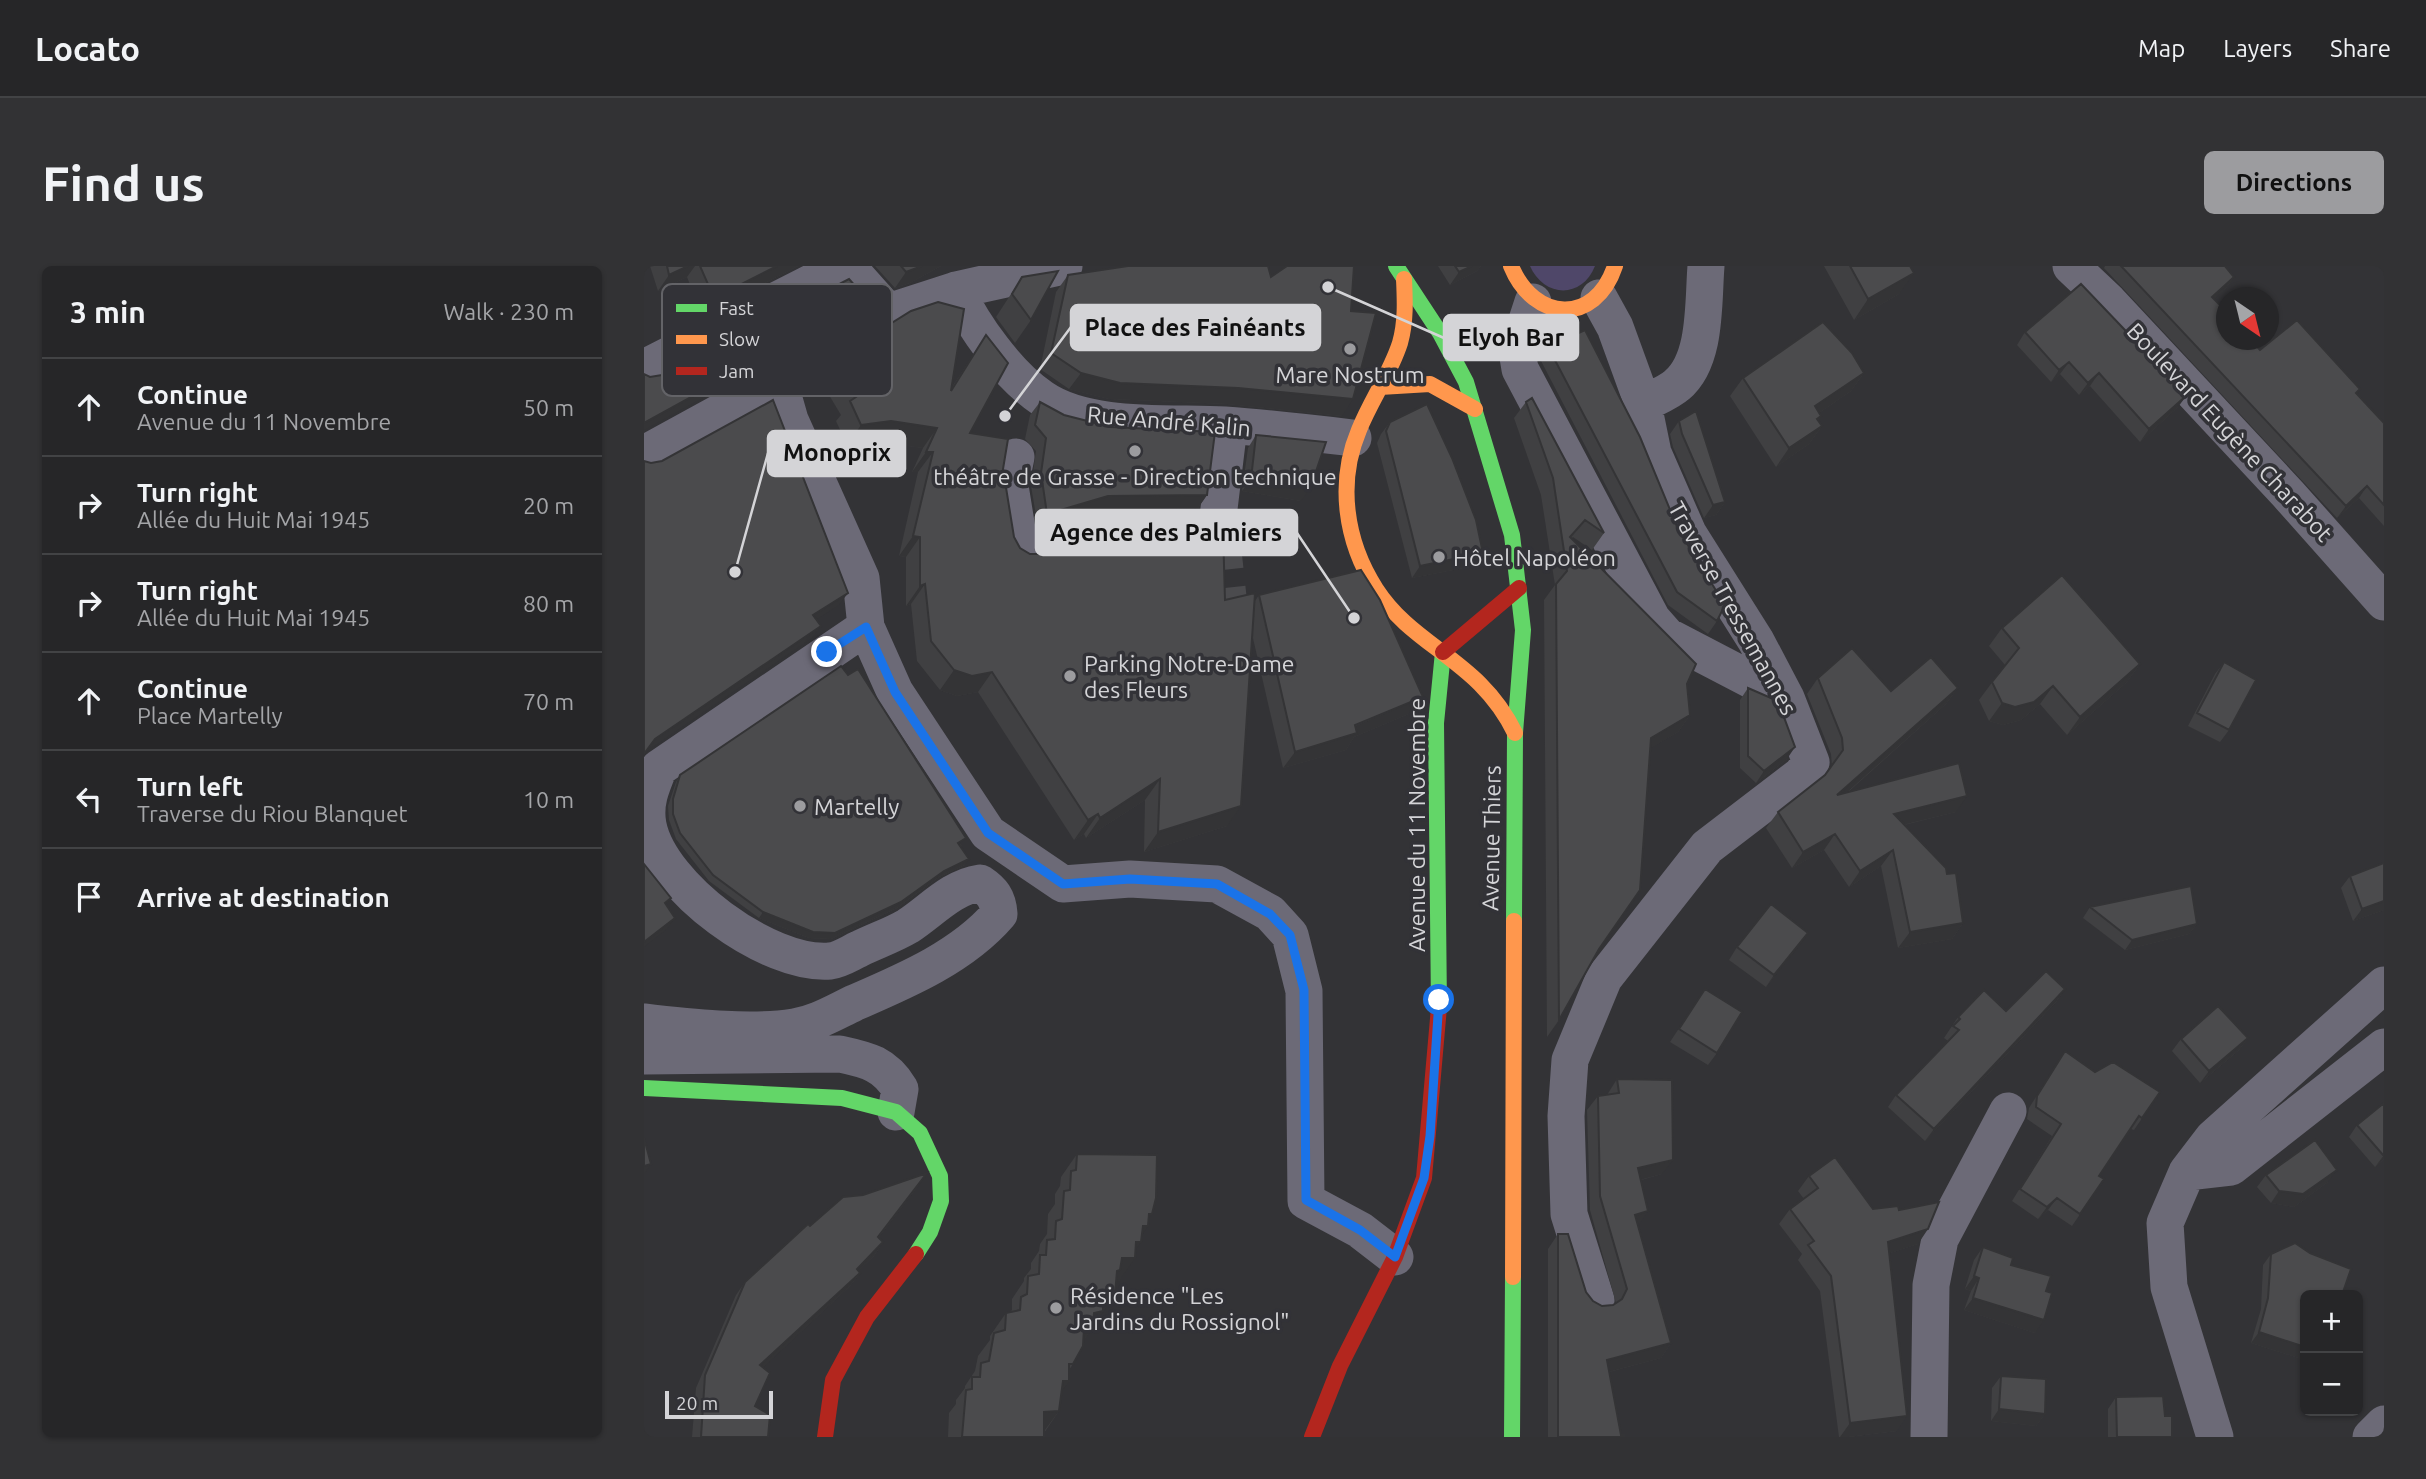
<!DOCTYPE html>
<html lang="en">
<head>
<meta charset="utf-8">
<style>
	body { margin:0; font-family:Ubuntu,sans-serif; background:#323234; color:#f1f3f6 }
	.controls { position:absolute; right:21px; bottom:21px; display:grid; overflow:hidden; border-radius:10px; box-shadow:0 2px 5px #0004 }
	.controls button { width:63px; height:63px; display:grid; place-items:center; padding:0; border:0; border-bottom:2px solid #424345; background:#262628; color:#f1f3f6; font:35px sans-serif }
	.compass { position:absolute; left:1572px; top:21px; width:63px; height:63px; border-radius:50%; background:#262628; box-shadow:0 2px 5px #0004; rotate:145deg }
	.scale { position:absolute; left:21px; bottom:18px; width:108px; box-sizing:border-box; padding-left:7px; border:4px solid #d4d4d7; border-top:0; font-size:19px; line-height:24px; white-space:nowrap; color:#d4d4d7; -webkit-text-stroke:5px #323237; paint-order:stroke }
	.stop { position:absolute; width:21px; height:21px; margin:-16px; border:5px solid #1a73e8; border-radius:50%; background:#fff }
	.stop.end { background:#1a73e8; border-color:#fff; box-shadow:0 2px 7px #0008 }
	.list { margin:0; padding:0; list-style:none }
	h2 { display:flex; justify-content:space-between; align-items:center; height:91px; margin:0; padding:0 28px; font-size:30px }
	h2 small { font-size:23px; font-weight:400; color:#a4a5a8 }
	.list li { display:grid; grid-template-columns:46px 1fr auto; gap:21px; align-items:center; box-sizing:border-box; height:98px; padding:0 28px; border-top:2px solid #424345 }
	.list b { display:block; font-size:26px; white-space:nowrap }
	.list p { margin:0; font-size:23px; white-space:nowrap; color:#a4a5a8 }
	.list em { font-size:23px; font-style:normal; color:#a4a5a8 }
	.icon { flex:none; width:38px; height:38px; fill:none; stroke:currentColor; stroke-width:2; stroke-linecap:round; stroke-linejoin:round }
	.map { position:relative; flex:none; width:1740px; height:1171px; overflow:hidden; border-radius:10px }
	header { display:flex; align-items:center; gap:42px; box-sizing:border-box; height:98px; padding:0 35px; background:#262628; border-bottom:2px solid #424345 }
	header strong { font-size:33px }
	nav { display:flex; gap:38px; margin-inline-start:auto; font-size:24px }
	.intro { display:flex; align-items:center; justify-content:space-between; box-sizing:border-box; height:168px; padding:0 42px }
	h1 { margin:0; font-size:49px }
	.button { padding:18px 32px; border-radius:10px; background:#9c9c9f; color:#111; font-size:24px; font-weight:700 }
	main { display:flex; gap:42px; padding:0 42px }
	aside { flex:1; background:#262628; border-radius:10px; box-shadow:0 2px 5px #0004 }
	.map>svg:first-child { display:block }
	.green { fill:#4f4769 }
	.lines { fill:none; stroke-linecap:round; stroke-linejoin:round }
	.street-tunnel { stroke:#4b4b4e; stroke-width:37; stroke-dasharray:37 18; stroke-linecap:butt }
	.street { stroke:#6c6a77; stroke-width:37 }
	.fast { stroke:#63d668; stroke-width:16 }
	.slow { stroke:#ff974d; stroke-width:16 }
	.jam { stroke:#b3261e; stroke-width:16 }
	.wall { fill:#404042 }
	.shaded-wall { fill:#343436 }
	.building { fill:#4b4b4d; stroke:#343436; stroke-width:2 }
	.route { stroke:#1a73e8; stroke-width:9 }
	.poi-dot { fill:#9c9c9f; stroke:#323237; stroke-width:2.5 }
	.labels { text-anchor:middle; dominant-baseline:central; stroke-width:7; stroke-linejoin:round; paint-order:stroke }
	.poi-label { font-size:23px; fill:#d4d4d7; stroke:#323237; text-anchor:start }
	.street-label { font-size:23px; fill:#d4d4d7; stroke:#323237 }
	.key { fill:#323237; stroke:#636367; stroke-width:2 }
	.key-label { font-size:19px; fill:#d4d4d7 }
	.leader { fill:none; stroke:#d4d4d7; stroke-width:2.5 }
	.callout-dot { fill:#d4d4d7; stroke:#323237; stroke-width:2.5 }
	.callout { fill:#d4d4d7; stroke:#d4d4d7; stroke-width:2.5 }
	.callout-label { font-size:24px; text-anchor:middle; font-weight:bold; fill:#111 }
</style>
</head>
<body>
<header>
<strong>Locato</strong>
<nav><a>Map</a><a>Layers</a><a>Share</a></nav>
</header>
<div class="intro"><h1>Find us</h1><a class="button">Directions</a></div>
<main>
<aside>
<h2>3 min<small>Walk · 230 m</small></h2>
<ul class="list">
<li><svg class="icon" aria-label="ahead" viewBox="0 0 24 24"><path d="M12 20V5M6 11l6-6 6 6"/></svg><div><b>Continue</b><p>Avenue du 11 Novembre</p></div><em>50 m</em></li>
<li><svg class="icon" aria-label="right" viewBox="0 0 24 24"><path d="M7 20v-9h11M14 6l5 5-5 5"/></svg><div><b>Turn right</b><p>Allée du Huit Mai 1945</p></div><em>20 m</em></li>
<li><svg class="icon" aria-label="right" viewBox="0 0 24 24"><path d="M7 20v-9h11M14 6l5 5-5 5"/></svg><div><b>Turn right</b><p>Allée du Huit Mai 1945</p></div><em>80 m</em></li>
<li><svg class="icon" aria-label="ahead" viewBox="0 0 24 24"><path d="M12 20V5M6 11l6-6 6 6"/></svg><div><b>Continue</b><p>Place Martelly</p></div><em>70 m</em></li>
<li><svg class="icon" aria-label="left" viewBox="0 0 24 24"><path d="M17 20v-9H6M10 6l-5 5 5 5"/></svg><div><b>Turn left</b><p>Traverse du Riou Blanquet</p></div><em>10 m</em></li>
<li><svg class="icon" aria-label="arrive" viewBox="0 0 24 24"><path d="M6 21V4h12l-3 4 3 4H6"/></svg><div><b>Arrive at destination</b></div></li>
</ul>
</aside>
<div class="map">
<svg width="1740" height="1171" viewBox="0 0 1740 1171">
	<rect width="100%" height="100%" fill="#333336"/>
	<path class="green" d="M886,0H951C938,33 900,32 886,0Z"/>
	<g class="lines">
		<path class="street-tunnel" d="M577,267L586,349"/>
		<path class="street" d="M203,0L244,46
			M1427,0L1465,36L1644,228L1740,336
			M312,24C330,61 363,108 398,132C444,164 527,156 581,159C624,162 667,167 709,172
			M889,36L873,85L876,103L1008,353L1023,370L1142,432
			M0,102L200,0
			M139,112L140,133L146,154L217,312L222,361L251,426L344,567L419,618L486,613L573,618L626,647L646,669L660,725L662,935L716,964L751,991
			M999,138C1010,132 1024,127 1033,119C1063,94 1059,36 1062,0
			M0,188L139,112L244,46L312,24L420,0
			M372,191L366,220L377,288L455,265L576,263
			M577,267L574,251L585,160
			M0,756C47,761 104,768 150,761C173,757 189,747 210,737C261,715 318,691 355,648C354,632 348,625 336,617C308,621 287,645 264,660C249,669 231,675 215,683C206,687 196,694 186,695C124,700 16,621 4,559C0,538 7,521 15,502L222,361
			M0,790L196,788C224,794 241,798 256,823L252,846
			M1543,906L1587,901L1740,781
			M952,1034L925,948L922,850L926,794L960,712L1063,581L1157,509L1167,496L1142,432L1112,375L1044,267L1009,187L999,138L971,61L955,32
			M1285,1171L1287,1019L1296,973L1364,845
			M1571,1171L1525,1021L1521,957L1543,906L1569,872L1740,719
			M1727,1171L1740,1158"/>
		<path class="fast" d="M752,0L796,67L822,116L868,269L879,364L871,467L870,655
			M795,741L792,457L799,386
			M0,822L198,832L252,846L276,867L296,910L297,935L286,966L272,988
			M868,1171L869,1011"/>
		<path class="slow" d="M867,0C890,56 951,60 971,0
			M760,13C761,34 762,56 756,77C746,108 727,134 715,164C693,216 701,275 732,323C771,383 835,393 871,467
			M736,121L786,118L831,143
			M869,1011L870,655"/>
		<path class="jam" d="M799,386L875,322
			M181,1171L189,1114L223,1051L272,988
			M668,1171L696,1100L751,991L780,912L795,741"/>
	</g>
	<path class="wall" d="M6,0H154L58,49L43,11L14,25Z
		M231,0H297L266,17L251,22Z
		M794,0H837L833,5L806,19Z
		M1180,0H1266L1255,28L1210,54Z
		M1461,0H1581L1590,11L1582,22L1570,33L1616,84L1713,128L1740,157V260L1715,232L1693,252L1460,2Z
		M424,9L627,11L698,150L583,138L465,133L425,123L396,103L412,26Z
		M378,11L387,54L371,77L352,51Z
		M1381,66L1534,141L1496,176L1446,120L1435,129L1416,108L1407,116L1373,79Z
		M342,69L326,167L359,203L370,271L376,282L386,288L581,334L611,335L615,329L779,431L767,447L710,471L702,484L639,502L608,368L583,560L500,586L501,534L442,572L440,568L430,574L334,426L313,430L296,424L273,395L267,338L262,340V291L255,290L274,206H268L279,182L233,176L203,179L192,155L197,149L176,114L190,93L308,121Z
		M904,81L1034,263L1073,355L1064,368L1024,339L896,93Z
		M1220,107L1207,125L1175,147L1177,150L1174,154L1178,160L1165,178L1132,201L1086,130L1099,112Z
		M396,136L563,229L554,242L454,244L394,261L387,220L392,185L381,173L386,149Z
		M882,136L960,267L948,284L929,271L927,273L1043,418L1046,449L1034,466L1006,482L955,683L915,754L903,771L900,334L911,319L897,229L870,152Z
		M1035,155L1081,236L1072,249L1060,252L1029,181L1026,168Z
		M746,156L830,300L768,312L733,177L737,168Z
		M612,169L657,235L598,225L604,182Z
		M1358,362L1496,398L1483,416L1423,469L1396,438L1377,454L1359,459L1345,455L1335,434L1361,399L1345,380Z
		M1580,396L1585,464L1576,476L1544,460L1571,408Z
		M1174,412L1247,425L1314,422L1302,438L1203,527L1312,546L1260,559L1303,608L1319,657L1308,673L1254,682L1237,600L1205,621L1180,584L1148,602L1122,562L1134,546L1181,510L1188,500L1187,488L1163,428Z
		M1104,422L1143,493L1112,517L1096,502V434Z
		M36,509L318,579L316,580L321,599L295,611L253,642L187,673L165,672L115,652L65,615L32,573L25,554L24,540L32,516Z
		M1740,597V644L1709,655L1697,622L1706,610Z
		M1446,641L1553,658L1545,668L1481,684L1439,652Z
		M1164,667L1122,721L1085,694L1093,681Z
		M1061,723L1073,787L1064,799L1026,776Z
		M1421,723L1412,736L1281,875L1244,841L1252,829L1304,775L1300,772L1314,751L1362,745Z
		M1604,772L1595,784L1556,817L1528,785L1537,773Z
		M1421,785L1451,806L1516,826L1490,864L1487,863L1455,910L1460,913L1428,960L1404,944L1394,953L1368,935L1408,870L1383,853L1385,842Z
		M973,813L1018,908L997,914L994,960L1027,1077L1017,1092L965,1106L977,1169L980,1171H904V983L914,968L942,1026L949,1035L958,1040L969,1039L972,1037L946,944L943,844L954,830L963,829Z
		M1740,837V893L1731,901L1705,871L1713,859Z
		M433,888L504,953L492,983L475,1015H472L455,1052L439,1075L429,1098L425,1104V1115L417,1125L415,1145L400,1167V1171H304L305,1147L312,1138V1134L321,1122V1120L331,1105L334,1090L346,1074V1070L362,1047L366,1046L368,1044V1033L380,1015V1012L387,1003V997L395,985L396,978L403,968L404,948L411,938V928L416,920L417,911Z
		M1622,909L1684,916L1650,941L1627,937L1613,921Z
		M1165,910L1229,943L1255,944L1274,978L1246,987L1253,1165L1204,1171H1195L1176,1025L1154,994L1158,988L1135,958L1146,943L1160,933L1154,925Z
		M274,920L235,971L239,976L230,990L214,1005L216,1007L206,1020L119,1101L111,1140L124,1171H48L52,1122L92,1029L101,1016L166,960L219,929Z
		M1339,981L1367,999L1402,1025L1391,1067L1320,1044L1327,1025L1321,1023L1330,994Z
		M1627,988L1661,1029V1094L1607,1077L1617,1043L1619,999Z
		M1357,1110L1401,1148L1392,1160L1347,1155L1348,1122Z
		M1472,1131L1521,1150L1528,1171H1464V1143Z"/>
	<path class="shaded-wall" d="M44,0H51L43,11L14,25L25,9Z
		M133,0H154L58,49L70,32Z
		M278,0H297L266,17L251,22L262,6Z
		M828,0H837L833,5L806,19L815,6Z
		M1270,7L1255,28L1210,54L1224,33Z
		M1590,11L1582,22L1560,43L1568,31Z
		M220,30L212,41L128,94L0,164V157Z
		M1425,96L1416,108L1407,116L1415,104Z
		M437,107L709,133L698,150L583,138L465,133L425,123Z
		M1220,107L1207,125L1159,158L1171,140Z
		M1455,107L1446,120L1435,129L1444,117Z
		M1543,129L1534,141L1496,176L1505,163Z
		M247,155L293,162L279,182L233,176L203,179L217,159Z
		M1178,160L1165,178L1132,201L1145,182Z
		M282,186H289L274,206H268Z
		M607,213L666,223L657,235L598,225Z
		M1723,220L1715,232L1693,252L1702,240Z
		M563,229L554,242L454,244L394,261L403,248L464,230Z
		M1081,236L1072,249L1060,252L1069,239Z
		M269,270L276,271L262,291L255,290Z
		M839,287L830,300L768,312L776,300Z
		M281,318L267,338L262,340L276,320Z
		M204,327L195,339L161,361L169,349Z
		M177,360L168,372L3,485L11,473Z
		M1496,398L1483,416L1423,469L1436,451Z
		M310,404L348,406L334,426L313,430L296,424Z
		M1409,420L1396,438L1377,454L1359,459L1345,455L1358,437Z
		M1314,422L1302,438L1182,545L1193,529Z
		M779,431L767,447L710,471L702,484L639,502L651,486Z
		M1046,449L1034,466L995,489L1007,472Z
		M1151,481L1143,493L1112,517L1120,505Z
		M516,513L501,534L442,572L456,552Z
		M1323,530L1312,546L1238,564L1250,548Z
		M597,540L583,560L500,586L514,566Z
		M454,548L440,568L430,574L444,554Z
		M1191,568L1180,584L1148,602L1159,586Z
		M1249,584L1237,600L1205,621L1216,605Z
		M325,593L321,599L295,611L253,642L187,673L165,672L115,652L119,646L300,605Z
		M1740,635V644L1709,655L1718,643Z
		M31,652L23,663L0,681V676Z
		M1319,657L1308,673L1254,682L1266,666Z
		M1553,658L1545,668L1481,684L1488,674Z
		M1164,667L1155,680L1122,721L1130,709Z
		M1421,723L1412,736L1281,875L1290,863Z
		M1604,772L1595,784L1556,817L1565,805Z
		M1740,889V893L1731,901Z
		M1029,894L1018,908L984,917L994,902Z
		M7,898L0,908V900Z
		M1693,904L1684,916L1650,941L1627,937L1635,925Z
		M1413,932L1404,944L1394,953L1403,941Z
		M1004,945L994,960L991,949Z
		M505,948H508L499,960H504L493,976H497L486,992H491L475,1015H469L478,992Z
		M1284,963L1274,978L1234,991L1244,976Z
		M239,976L230,990L203,1017L213,1003Z
		M216,1007L206,1020L107,1113L116,1099Z
		M1330,1010L1335,1012L1327,1025L1321,1023Z
		M471,1029L433,1084L424,1085L459,1031Z
		M1329,1032L1400,1054L1391,1067L1320,1044Z
		M1615,1066L1661,1081V1094L1607,1077Z
		M1027,1077L1017,1092L953,1109L963,1094Z
		M419,1115H425L409,1138Z
		M1355,1143L1401,1148L1392,1160L1347,1155Z
		M415,1145L398,1168L400,1146Z
		M1263,1150L1253,1165L1204,1171H1196L1206,1157Z"/>
	<path class="building" d="M23,0H44L25,9Z
		M56,0H133L70,32Z
		M257,0H278L262,6Z
		M484,0H624L627,11L643,0H710L707,45L732,47L709,133L594,122L476,117L437,107L407,87L424,9Z
		M811,0H828L815,6Z
		M1206,0H1266L1270,7L1224,33Z
		M1477,0H1581L1590,11L1568,31L1583,46V74H1607L1616,84L1653,54L1716,123L1712,127L1740,157V239L1723,220L1702,240Z
		M414,5L387,54L368,28L378,11Z
		M205,13L220,30L136,82L0,157V108L6,111L18,109Z
		M1437,18L1543,129L1505,163L1455,107L1444,117L1425,96L1415,104L1381,66Z
		M294,36L320,43L307,125L342,69L364,97L326,167L364,173L359,203L370,271L376,282L386,288H397L472,266L579,264L581,334L611,327L597,540L514,566L516,513L456,552L454,548L444,554L348,406L328,410L310,404L287,375L281,318L276,320V271L269,270L289,186H282L293,162L247,155L217,159L206,135L212,131L190,93L267,45Z
		M1179,56L1208,87L1220,107L1171,140L1177,150L1173,153L1178,160L1145,182L1099,112Z
		M941,64L996,171L1034,263L1081,339L1073,355L1033,326L904,81Z
		M888,132L960,267L941,254L926,271L1052,398L1043,418L1046,449L1007,472L996,624L955,683L915,754L912,318L923,305L909,212L882,136Z
		M129,134L204,327L169,349L177,360L11,473L0,488V195L7,197L18,195Z
		M396,136L420,149L467,161L571,166L563,229L464,230L403,248L397,207L402,172L391,159Z
		M783,138L808,192L832,254L839,287L776,300L742,165L746,156Z
		M1052,145L1081,236L1069,239L1038,168L1035,155Z
		M612,169L682,176L666,223L607,213Z
		M717,304L736,334L779,431L711,459L713,467L651,486L615,329Z
		M1418,309L1496,398L1436,451L1409,420L1390,436L1371,441L1358,437L1348,416L1375,382L1358,362Z
		M1208,382L1247,425L1287,391L1314,422L1193,529L1315,497L1323,530L1250,548L1302,602L1303,608L1312,607L1319,657L1266,666L1249,584L1216,605L1191,568L1159,586L1134,546L1181,509L1199,484L1198,472L1174,412Z
		M1580,396L1612,414L1585,464L1553,447Z
		M197,400L204,409L214,403L322,572L314,577L325,593L300,605L257,636L191,667L169,666L119,646L69,609L36,567L29,548V533L36,509Z
		M1104,422L1134,435L1151,481L1120,505L1104,490Z
		M1740,597V635L1718,643L1706,610Z
		M0,598L27,632L21,637L31,652L0,676Z
		M1547,620L1553,658L1488,674L1446,641Z
		M1127,638L1164,667L1130,709L1093,681Z
		M1402,705L1421,723L1290,863L1252,829L1315,764L1309,760L1316,753L1314,751L1340,724L1362,745Z
		M1061,723L1098,746L1073,787L1035,763Z
		M1574,740L1604,772L1565,805L1537,773Z
		M1421,785L1451,806L1469,796L1516,826L1498,852L1495,850L1455,910L1460,913L1436,948L1413,932L1403,941L1376,923L1417,858L1392,841L1393,830Z
		M973,813L1028,814L1029,894L994,902L1004,945L991,949L1027,1077L963,1094L977,1169H980V1171H914V968H924L942,1026L949,1035L958,1040L969,1039L978,1033L983,1023L956,930L954,830L975,827Z
		M1740,837V889H1739L1713,859Z
		M0,872L7,898L0,900Z
		M1671,874L1693,904L1659,928L1635,925L1622,909Z
		M433,888L513,889L512,932L508,948H505L504,960H499L497,976H492L491,992H478L476,1004L473,1005L471,1029L459,1031V1045L450,1047L449,1061L440,1062L439,1080L429,1098H425V1115H419L415,1145L400,1146V1171H318L322,1124L328,1123V1111H336L337,1097L345,1095L350,1067L361,1064L362,1047L376,1044L377,1031L383,1028L384,1010L395,1008L396,989H402L403,974L411,973L412,955L418,953L420,925L426,924L427,905L432,904Z
		M1191,891L1229,943L1254,940L1255,944L1295,936L1284,963L1244,976L1263,1150L1206,1157L1187,1010L1164,979L1170,975L1146,943L1174,922L1165,910Z
		M283,907L234,971L239,976L213,1003L216,1007L116,1099L126,1107L111,1140L126,1149L124,1171H57L61,1109L101,1016L164,958L166,960L199,931L219,929Z
		M1651,977L1666,987L1707,1003L1698,1029H1661V1081L1615,1066L1624,1032L1627,988Z
		M1339,981L1369,992L1367,999L1407,1010L1402,1025L1408,1027L1400,1054L1329,1032L1335,1012L1330,1010Z
		M1357,1110L1402,1113L1401,1148L1355,1143Z
		M1519,1130L1521,1150H1528V1171H1473L1472,1131Z"/>
	<g class="lines">
		<path class="route" d="M183,386L222,361L251,426L344,567L419,618L486,613L573,618L626,648L646,669L660,724L662,934L716,964L751,991L780,912L786,870L795,734"/>
	</g>
	<g class="poi-dot">
		<circle cx="706" cy="83" r="7"/>
		<circle cx="491" cy="185" r="7"/>
		<circle cx="795" cy="291" r="7"/>
		<circle cx="426" cy="410" r="7"/>
		<circle cx="156" cy="540" r="7"/>
		<circle cx="412" cy="1042" r="7"/>
	</g>
	<g class="labels">
		<g class="poi-label">
			<text x="706" y="108" text-anchor="middle">Mare Nostrum</text>
			<text x="491" y="210" text-anchor="middle">théâtre de Grasse - Direction technique</text>
			<text x="809" y="291">Hôtel Napoléon</text>
			<text x="440" y="397">Parking Notre-Dame<tspan x="440" dy="26">des Fleurs</tspan></text>
			<text x="170" y="540">Martelly</text>
			<text x="426" y="1029">Résidence "Les<tspan x="426" dy="26">Jardins du Rossignol"</tspan></text>
		</g>
		<g class="street-label">
			<text transform="translate(525 155) rotate(5)">Rue André Kalin</text>
			<text transform="translate(1586 166) rotate(47)">Boulevard Eugène Charabot</text>
			<text transform="translate(1089 342) rotate(61)">Traverse Tressemannes</text>
			<text transform="translate(772 559) rotate(-90)">Avenue du 11 Novembre</text>
			<text transform="translate(847 572) rotate(-89)">Avenue Thiers</text>
		</g>
	</g>
	<rect x="18" y="18" width="230" height="112" rx="10" class="key"/>
	<rect x="32" y="38" width="31" height="8" fill="#63d668"/>
	<rect x="32" y="69" width="31" height="9" fill="#ff974d"/>
	<rect x="32" y="101" width="31" height="8" fill="#b3261e"/>
	<g class="key-label">
		<text x="75" y="49">Fast</text>
		<text x="75" y="80">Slow</text>
		<text x="75" y="112">Jam</text>
	</g>
	<path class="leader" d="M361 150L427 61M684 21L800 72M91 306L124 187M710 352L653 267"/>
	<g class="callout-dot">
		<circle cx="361" cy="150" r="7"/>
		<circle cx="684" cy="21" r="7"/>
		<circle cx="91" cy="306" r="7"/>
		<circle cx="710" cy="352" r="7"/>
	</g>
	<g class="callout">
		<rect x="427" y="39" width="249" height="45" rx="7"/>
		<rect x="800" y="49" width="134" height="45" rx="7"/>
		<rect x="124" y="165" width="137" height="45" rx="7"/>
		<rect x="392" y="244" width="261" height="45" rx="7"/>
	</g>
	<g class="callout-label">
		<text x="551" y="70">Place des Fainéants</text>
		<text x="867" y="80">Elyoh Bar</text>
		<text x="193" y="195">Monoprix</text>
		<text x="522" y="275">Agence des Palmiers</text>
	</g>
</svg>
<div class="controls">
<button>+</button>
<button>−</button>
</div>
<svg class="compass" viewBox="-18 -18 36 36"><path d="M0-13l5 13h-10z" fill="#e53935"/><path d="M0 13l5-13h-10z" fill="#a4a5a8"/></svg>
<div class="scale">20 m</div>
<div class="stop" style="left:795px;top:734px"></div>
<div class="stop end" style="left:183px;top:386px"></div>
</div>
</main>
</body>
</html>
